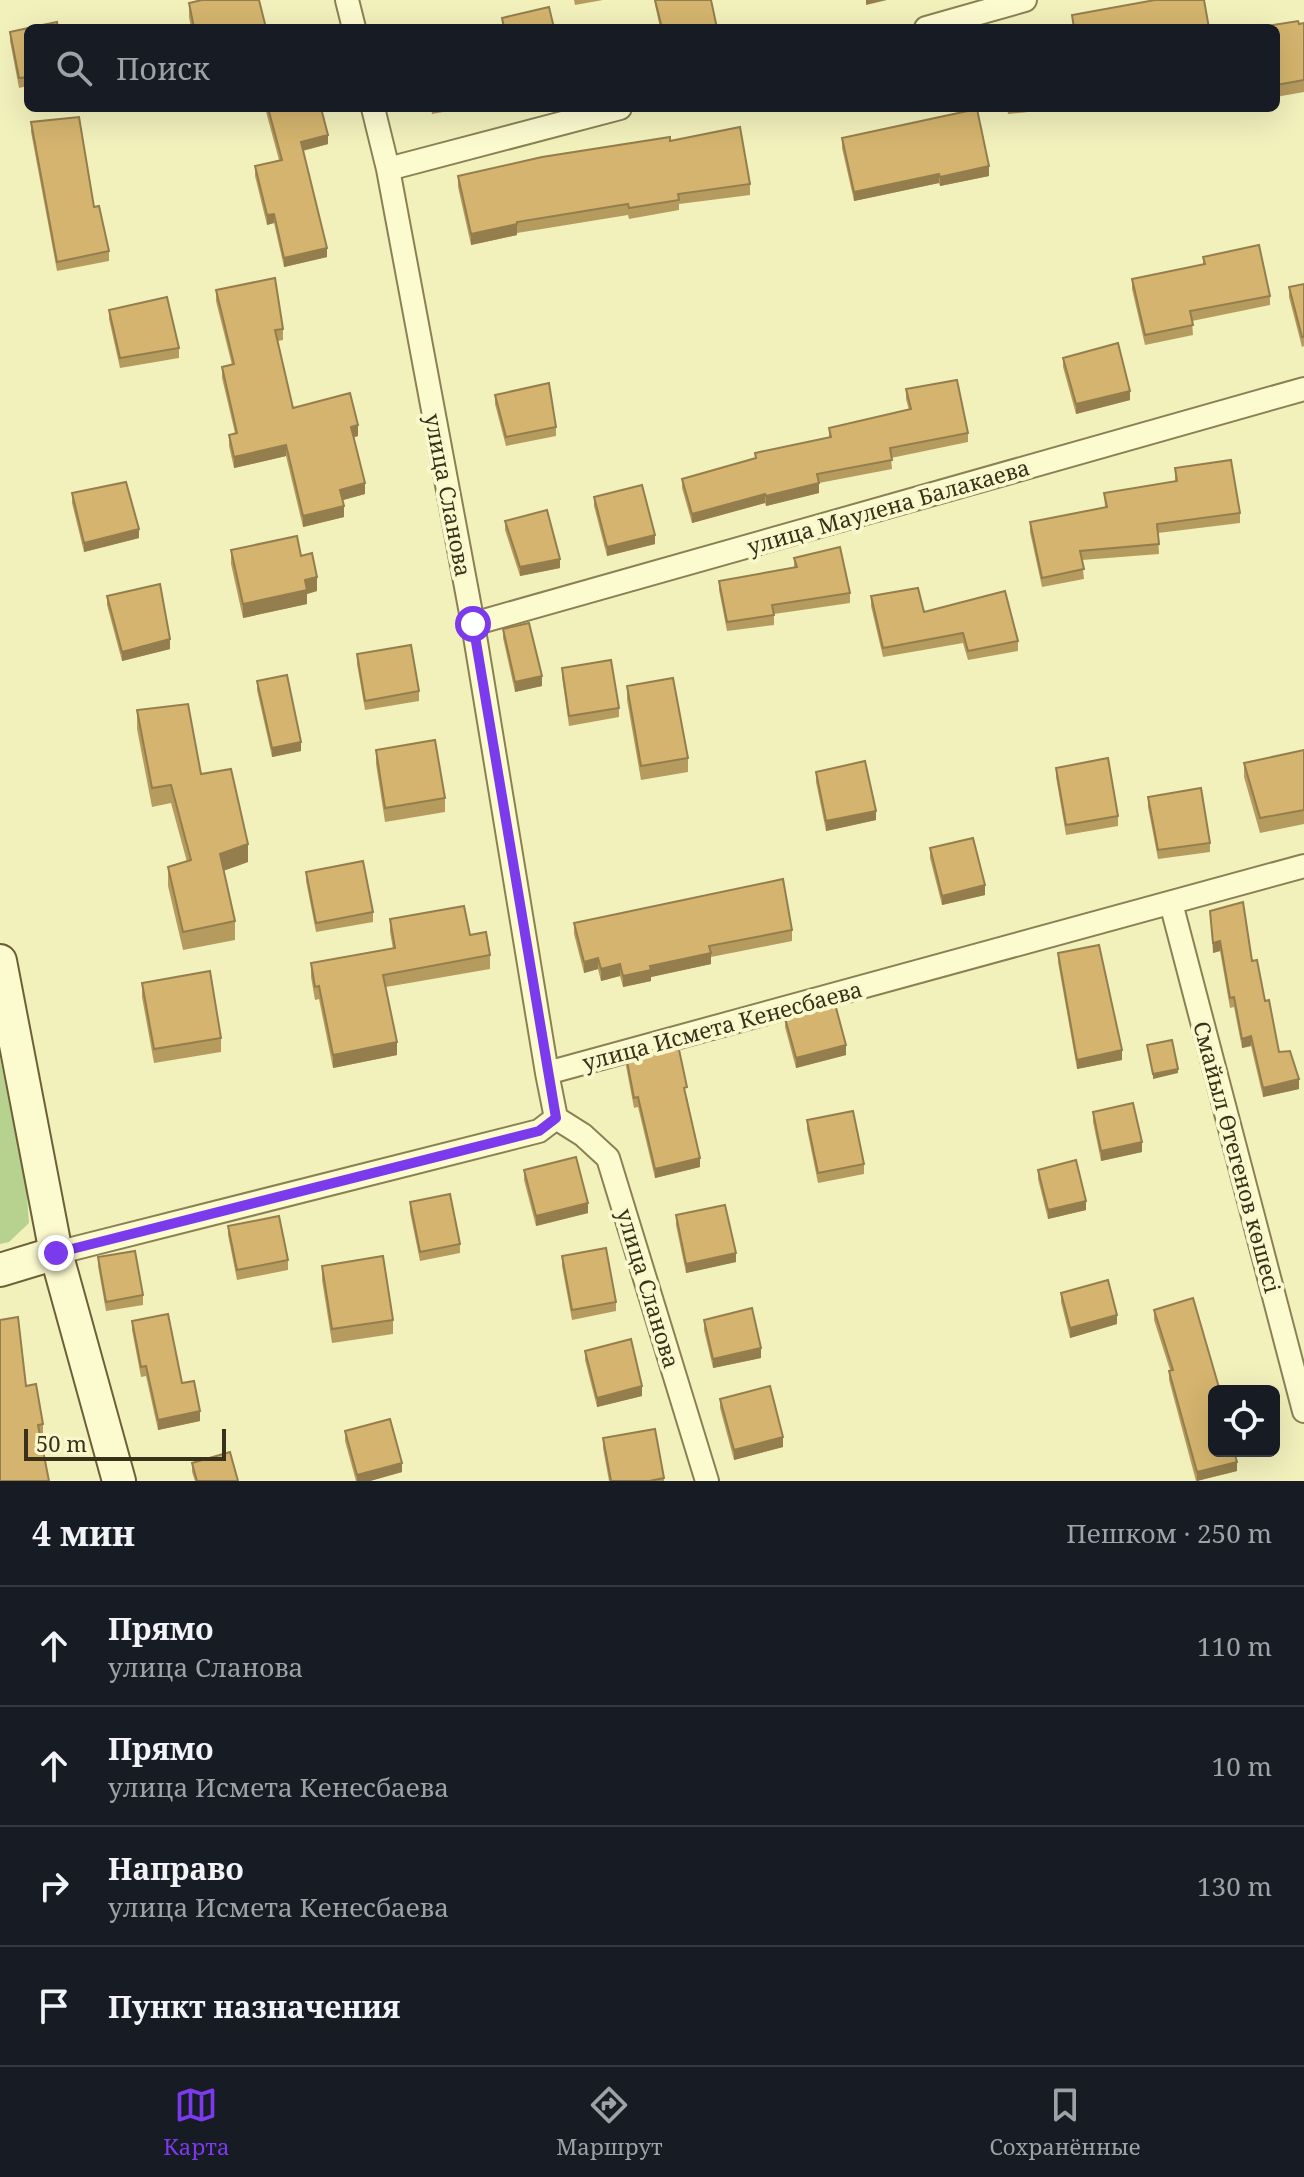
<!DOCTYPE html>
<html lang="ru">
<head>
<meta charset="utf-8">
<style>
	body { margin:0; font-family:"Noto Serif",serif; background:#242831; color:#f1f3f6 }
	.controls { position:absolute; right:24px; bottom:24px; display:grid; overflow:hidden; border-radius:12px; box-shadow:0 8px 32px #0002 }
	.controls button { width:72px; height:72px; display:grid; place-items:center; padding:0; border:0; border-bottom:2px solid #363941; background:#171b24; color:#f1f3f6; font:40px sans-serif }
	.scale { position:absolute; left:24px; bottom:20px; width:202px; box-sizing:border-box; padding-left:8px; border:4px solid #39311a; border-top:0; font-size:22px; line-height:28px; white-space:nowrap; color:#39311a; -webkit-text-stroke:6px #f9f8cc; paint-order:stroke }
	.stop { position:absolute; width:24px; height:24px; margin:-18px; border:6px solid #7c3aed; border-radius:50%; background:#fff }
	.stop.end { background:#7c3aed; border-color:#fff; box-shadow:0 2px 8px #0008 }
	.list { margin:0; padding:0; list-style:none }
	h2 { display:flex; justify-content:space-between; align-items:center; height:104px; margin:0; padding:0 32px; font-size:34px }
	h2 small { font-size:26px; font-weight:400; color:#9ea1a6 }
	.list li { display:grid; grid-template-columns:52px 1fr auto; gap:24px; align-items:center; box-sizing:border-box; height:120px; padding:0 32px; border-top:2px solid #363941 }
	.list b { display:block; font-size:30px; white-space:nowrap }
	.list p { margin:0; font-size:26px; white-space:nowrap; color:#9ea1a6 }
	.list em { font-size:26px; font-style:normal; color:#9ea1a6 }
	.icon { flex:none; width:44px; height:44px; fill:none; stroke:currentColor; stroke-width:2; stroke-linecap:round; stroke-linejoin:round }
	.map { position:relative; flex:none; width:1304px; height:1481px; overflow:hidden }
	.search { position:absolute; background:#171b24; box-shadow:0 8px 32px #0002; left:24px; right:24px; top:24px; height:88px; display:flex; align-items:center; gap:20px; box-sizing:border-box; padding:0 28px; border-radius:12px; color:#9ea1a6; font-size:30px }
	.sheet { height:584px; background:#171b24 }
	nav { display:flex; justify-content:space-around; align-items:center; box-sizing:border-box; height:112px; border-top:2px solid #363941; background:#171b24; font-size:22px; color:#9ea1a6 }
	nav a { display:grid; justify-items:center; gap:4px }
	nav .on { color:#7c3aed }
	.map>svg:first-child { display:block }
	.green { fill:#b7d18f }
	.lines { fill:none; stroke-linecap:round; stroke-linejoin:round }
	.street-casing { stroke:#8b8054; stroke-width:26 }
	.secondary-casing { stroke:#6c6037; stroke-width:36 }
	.street { stroke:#fcfbd0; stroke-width:22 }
	.secondary { stroke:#fcfbd0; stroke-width:32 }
	.wall { fill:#b69b5f }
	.shaded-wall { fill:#947e4d }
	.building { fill:#d4b46e; stroke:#947e4d; stroke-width:2 }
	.route { stroke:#7c3aed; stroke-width:10 }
	.labels { text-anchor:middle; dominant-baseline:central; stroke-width:8; stroke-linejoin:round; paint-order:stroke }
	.street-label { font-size:22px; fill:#39311a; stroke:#f9f8cc }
</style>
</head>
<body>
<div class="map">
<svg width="1304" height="1481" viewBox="0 0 1304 1481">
	<rect width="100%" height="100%" fill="#f2f1bc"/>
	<path class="green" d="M0,1057L26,1184L29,1223L9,1242L0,1244Z"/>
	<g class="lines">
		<defs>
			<path id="street" d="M347,0L354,28
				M926,28L1025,0
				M373,108L388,169L473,624L547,1073
				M388,169L620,108
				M473,624L1304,389
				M1171,903L1304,1411
				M556,1118L583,1135L608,1158L707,1481
				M56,1253L539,1131L556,1118L547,1073L1304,866"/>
			<path id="secondary" d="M0,961L56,1253L119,1481
				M0,1270L56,1253"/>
		</defs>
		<use href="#street" class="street-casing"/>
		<use href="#secondary" class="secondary-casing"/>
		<use href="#street" class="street"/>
		<use href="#secondary" class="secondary"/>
	</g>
	<path class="wall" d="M574,0H603L575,5Z
		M654,0H711L717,28H660Z
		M189,3L266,28H191L189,17Z
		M1304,23V92L1276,97V28Z
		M28,28V86L19,88L10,41V32Z
		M265,108H321L328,144L303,151L327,257L284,267L274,223L267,225L255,176V166L279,160Z
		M431,108H465L432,114Z
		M1007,108H1058V109L1008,114Z
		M31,122L94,207L109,251V261L57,271L31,132Z
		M842,138L989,176L940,186L939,183L854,201L842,148Z
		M670,141L750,184V195L679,204V210L629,219L628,215L517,233V235L471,245L458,187V176Z
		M1203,257L1270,296V305L1192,321L1193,335L1145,345L1132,289V279L1203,265Z
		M1304,284V346L1302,347L1289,297V287Z
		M216,290L283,329V340L278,341L293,408L358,436L354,437L365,494L342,500L344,517L303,527L286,456L234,468L229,446V435L235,433L222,378V367L232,365L216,301Z
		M109,310L179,348V358L120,368L109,319Z
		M1063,358L1130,400L1076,414L1063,367Z
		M906,389L968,433V442L891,458L892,469L819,483V493L766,506L765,503L692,523L682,488V479L755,458V453L829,438V428L909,410L906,399Z
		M495,395L556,427V436L506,446L495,404Z
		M1175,468L1240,513V523L1158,533L1159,554L1082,560L1084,579L1042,587L1030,532V522L1105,507L1104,493L1175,481Z
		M72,493L139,538L84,552L72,503Z
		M594,497L655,544L607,556L594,506Z
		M505,521L560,568L520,576L505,530Z
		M231,550L301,556L317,591L307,594V604L243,618L231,564Z
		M794,558L850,593V603L774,614V625L727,631L719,590V581L794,568Z
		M107,596L170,649L122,661L107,605Z
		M871,596L1018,641V651L968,660L963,643L883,657L871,606Z
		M503,629L542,686L515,692L503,638Z
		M357,654L419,691V701L365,710L357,664Z
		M562,668L619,708V717L569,726L562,677Z
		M257,681L301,751L272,757L257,690Z
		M627,686L688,758V772L641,780L627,700Z
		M137,710L201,774L248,862L223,871L235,921V940L183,950L168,886V867L187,862L171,803L152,807L137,729Z
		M376,750L445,798V812L385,822L376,764Z
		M1304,750V824L1260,833L1244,777V763Z
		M1056,768L1118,816V826L1066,835L1056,777Z
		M816,772L876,820L826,831L816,782Z
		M1148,797L1210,843V852L1158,859L1148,807Z
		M930,848L985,895L942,905L930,858Z
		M306,872L373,912V922L316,932L306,881Z
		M1210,911L1252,961L1265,1001L1279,1052L1299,1089L1263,1097L1251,1046L1242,1048L1234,1007L1230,1008L1220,951L1213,953Z
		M390,919L470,935L490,955V969L386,987L397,1055L333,1068L319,999L315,1000L311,977V963L393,949L390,932Z
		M574,923L792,930V941L711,957V964L651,977V981L623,987L620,976L601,981L598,969L584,973L574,934Z
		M1058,953L1122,1060L1077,1069L1058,962Z
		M142,983L221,1038V1052L154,1063L142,997Z
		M785,1018L846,1055L796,1068L785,1027Z
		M626,1056L687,1097L700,1167L655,1178L638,1107L634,1108L626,1066Z
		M1093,1112L1142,1152L1101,1161L1093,1122Z
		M807,1120L864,1164V1174L818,1183L807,1129Z
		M524,1170L588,1213L536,1226L524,1180Z
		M1038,1170L1086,1210L1048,1219L1038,1179Z
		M410,1202L460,1244V1253L420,1261L410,1212Z
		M676,1215L736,1262L686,1273L676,1225Z
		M228,1226L288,1260V1270L237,1280L228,1235Z
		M562,1256L616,1302V1311L572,1320L562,1266Z
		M98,1257L143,1295V1305L106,1311L98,1266Z
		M322,1266L393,1320V1334L332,1343L322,1280Z
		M1061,1293L1117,1324L1070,1338L1061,1302Z
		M1154,1310L1214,1391L1237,1471L1196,1481L1169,1380V1371L1170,1370L1154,1320Z
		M704,1320L761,1358L713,1368L704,1330Z
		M132,1321L182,1383L200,1421L158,1430L146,1376L141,1377L132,1330Z
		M585,1351L642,1396L597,1407L585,1360Z
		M26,1386L43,1424V1434L40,1435Z
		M720,1399L783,1447L734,1460L720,1408Z
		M345,1431L402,1472L370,1481H356L345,1441Z
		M603,1438L664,1478V1481H609L603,1448Z
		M192,1463L238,1481H195L192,1472Z"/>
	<path class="shaded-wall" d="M866,0H887L866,5Z
		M328,135V144L301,151V142Z
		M989,166V176L940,186V177Z
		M939,174V183L854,201V192Z
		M274,214V223L267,225V215Z
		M517,224V235L471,245V234Z
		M327,248V257L284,267V258Z
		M1130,391V400L1076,414V404Z
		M358,425V436L351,438V427Z
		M286,445V456L234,468V457Z
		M365,483V494L340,501V490Z
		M819,483V493L766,506V496Z
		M765,494V503L692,523V514Z
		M344,506V517L303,527V516Z
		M139,529V538L84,552V543Z
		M655,535V544L607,556V547Z
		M560,559V568L520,576V567Z
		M317,577V591L307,594V604L243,618V604L305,580Z
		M170,639V649L122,661V652Z
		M542,676V686L515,692V682Z
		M301,742V751L272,757V748Z
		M876,811V820L826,831V821Z
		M248,844V862L220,872V854Z
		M985,885V895L942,905V896Z
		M1220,941V951L1213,953V943Z
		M711,953V964L651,977V981L623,987V976L650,966Z
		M598,958V969L584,973V962Z
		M620,964V976L601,981V969Z
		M1251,1036V1046L1242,1048V1039Z
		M397,1042V1055L333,1068V1055Z
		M846,1045V1055L796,1068V1058Z
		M1122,1050V1060L1077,1069V1060Z
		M1178,1069V1073L1153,1079V1074Z
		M1299,1079V1089L1263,1097V1088Z
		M1142,1142V1152L1101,1161V1151Z
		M700,1158V1167L655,1178V1169Z
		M1086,1201V1210L1048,1219V1210Z
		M588,1203V1213L536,1226V1216Z
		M736,1253V1262L686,1273V1264Z
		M1117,1315V1324L1070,1338V1328Z
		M761,1348V1358L713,1368V1359Z
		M642,1386V1396L597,1407V1398Z
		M200,1411V1421L158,1430V1420Z
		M783,1437V1447L734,1460V1450Z
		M1237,1462V1471L1197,1481V1472Z
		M402,1463V1472L370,1481H357V1475Z"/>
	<path class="building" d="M202,0H259L266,28H194L189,3Z
		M655,0H711L717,28H662Z
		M1155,0H1204L1209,28H1074L1072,15Z
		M549,7L554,28H504L502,18Z
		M1298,21L1299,24L1304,23V80L1276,85V28H1255Z
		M57,22L58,28H28Z
		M28,28V77L19,78L10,32Z
		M268,108H321L328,135L301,142L327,248L284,258L274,214L267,215L255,166L282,160Z
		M977,109L989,166L940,177L939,174L854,192L842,138Z
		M79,117L94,207L99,206L109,251L57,262L31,122Z
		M740,127L750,184L678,194L679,200L629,208L628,204L517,222V224L471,234L458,176L542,157L670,137V141Z
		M1259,245L1270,296L1190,311L1193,325L1145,335L1132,279L1205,264L1203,257Z
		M275,278L283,329L275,330L293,408L350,393L358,425L351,427L365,483L340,490L344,506L303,516L286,445L234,457L229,435L237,433L222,367L234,364L216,290Z
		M1304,284V337H1302L1289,287Z
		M167,297L179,348L120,358L109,310Z
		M1118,343L1130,391L1076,404L1063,358Z
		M957,380L968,433L890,448L892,460L817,474L819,483L766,496L765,494L692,514L682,479L756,458L755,453L831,437L829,428L911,409L906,389Z
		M549,383L556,427L506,437L495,395Z
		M1231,460L1240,513L1157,524L1159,544L1080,551L1084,569L1042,578L1030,522L1107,507L1104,493L1177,481L1175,468Z
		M126,482L139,529L84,543L72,493Z
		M642,485L655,535L607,547L594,497Z
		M547,510L560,559L520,567L505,521Z
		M297,536L301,556L312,553L317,577L305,580L307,590L243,604L231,550Z
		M840,547L850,593L772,605L774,615L727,622L719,581L797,567L794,558Z
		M160,584L170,639L122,652L107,596Z
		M918,588L924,612L1005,591L1018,641L968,651L963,633L883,648L871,596Z
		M529,623L542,676L515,682L503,629Z
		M411,645L419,691L365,701L357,654Z
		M611,660L619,708L569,716L562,668Z
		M287,675L301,742L272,748L257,681Z
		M673,678L688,758L641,766L627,686Z
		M188,704L201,774L231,769L248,844L220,854L235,921L183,932L168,867L191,860L171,785L152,788L137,710Z
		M435,740L445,798L385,808L376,750Z
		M1304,750V810L1260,818L1244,763Z
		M1108,758L1118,816L1066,825L1056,768Z
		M865,761L876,811L826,821L816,772Z
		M1201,788L1210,843L1158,850L1148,797Z
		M973,838L985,885L942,896L930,848Z
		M363,861L373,912L316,923L306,872Z
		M783,879L792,930L709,946L711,953L650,966L651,970L623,976L620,964L601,969L598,958L584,962L574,923Z
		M1243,902L1252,961L1257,960L1265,1001L1269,1000L1279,1052L1290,1051L1299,1079L1263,1088L1251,1036L1242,1039L1234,997L1230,998L1220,941L1213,943L1210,911Z
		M464,906L470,935L486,932L490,955L383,975L397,1042L333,1055L319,986L315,987L311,963L395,948L390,919Z
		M1099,945L1122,1050L1077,1060L1058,953Z
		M210,971L221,1038L154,1049L142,983Z
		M835,1004L846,1045L796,1058L785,1018Z
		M1172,1040L1178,1069L1153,1074L1147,1045Z
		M678,1045L687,1087L684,1088L700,1158L655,1169L638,1097L634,1098L626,1056Z
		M1133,1103L1142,1142L1101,1151L1093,1112Z
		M853,1111L864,1164L818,1173L807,1120Z
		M576,1157L588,1203L536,1216L524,1170Z
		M1076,1160L1086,1201L1048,1210L1038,1170Z
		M450,1194L460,1244L420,1252L410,1202Z
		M725,1205L736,1253L686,1264L676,1215Z
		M279,1216L288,1260L237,1270L228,1226Z
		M606,1248L616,1302L572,1310L562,1256Z
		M135,1251L143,1295L106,1302L98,1257Z
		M383,1256L393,1320L332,1329L322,1266Z
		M1108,1280L1117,1315L1070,1328L1061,1293Z
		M1193,1298L1220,1391H1214V1451H1234L1237,1462L1197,1472L1169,1371L1173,1370L1154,1310Z
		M752,1308L761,1348L713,1359L704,1320Z
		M168,1314L182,1383L194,1381L200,1411L158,1420L146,1366L141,1367L132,1321Z
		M18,1317L26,1386L36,1384L43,1424L38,1425L49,1481H0V1320Z
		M631,1339L642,1386L597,1398L585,1351Z
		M770,1386L783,1437L734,1450L720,1399Z
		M390,1419L402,1463L357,1475L345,1431Z
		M655,1429L664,1478L649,1481H611L603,1438Z
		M230,1452L238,1481H197L192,1463Z"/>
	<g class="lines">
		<path class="route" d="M56,1253L539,1131L556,1118L473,624"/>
	</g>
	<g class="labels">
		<g class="street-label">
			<text transform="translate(449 495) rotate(79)">улица Сланова</text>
			<text transform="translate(888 506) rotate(-16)">улица Маулена Балакаева</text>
			<text transform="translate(722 1025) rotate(-15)">улица Исмета Кенесбаева</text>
			<text transform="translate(1238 1157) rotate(75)">Смайыл Өтегенов көшесі</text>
			<text transform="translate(649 1288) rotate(73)">улица Сланова</text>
		</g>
	</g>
</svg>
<div class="controls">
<button><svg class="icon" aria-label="locate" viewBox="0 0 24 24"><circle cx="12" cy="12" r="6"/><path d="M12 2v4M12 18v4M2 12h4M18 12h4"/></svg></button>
</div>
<div class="scale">50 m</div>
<div class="stop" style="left:473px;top:624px"></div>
<div class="stop end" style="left:56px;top:1253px"></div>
<div class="search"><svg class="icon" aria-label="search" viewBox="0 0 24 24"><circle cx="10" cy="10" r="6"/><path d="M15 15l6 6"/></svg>Поиск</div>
</div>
<section class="sheet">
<h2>4 мин<small>Пешком · 250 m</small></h2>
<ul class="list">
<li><svg class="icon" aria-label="ahead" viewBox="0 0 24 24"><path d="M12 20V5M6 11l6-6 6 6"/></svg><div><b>Прямо</b><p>улица Сланова</p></div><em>110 m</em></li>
<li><svg class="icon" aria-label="ahead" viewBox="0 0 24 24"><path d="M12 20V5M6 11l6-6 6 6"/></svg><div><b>Прямо</b><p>улица Исмета Кенесбаева</p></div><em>10 m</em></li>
<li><svg class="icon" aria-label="right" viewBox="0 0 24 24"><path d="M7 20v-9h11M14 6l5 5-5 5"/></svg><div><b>Направо</b><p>улица Исмета Кенесбаева</p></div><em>130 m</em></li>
<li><svg class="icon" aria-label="arrive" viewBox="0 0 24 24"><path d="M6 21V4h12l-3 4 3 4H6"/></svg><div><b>Пункт назначения</b></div></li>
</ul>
</section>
<nav>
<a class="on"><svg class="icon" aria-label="map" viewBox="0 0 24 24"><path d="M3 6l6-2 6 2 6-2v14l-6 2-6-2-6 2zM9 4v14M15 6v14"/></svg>Карта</a>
<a><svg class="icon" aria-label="directions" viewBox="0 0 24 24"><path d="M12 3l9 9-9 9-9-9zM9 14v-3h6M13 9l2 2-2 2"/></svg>Маршрут</a>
<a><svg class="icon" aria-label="saved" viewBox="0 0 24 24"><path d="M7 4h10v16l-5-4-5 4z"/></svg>Сохранённые</a>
</nav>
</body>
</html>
